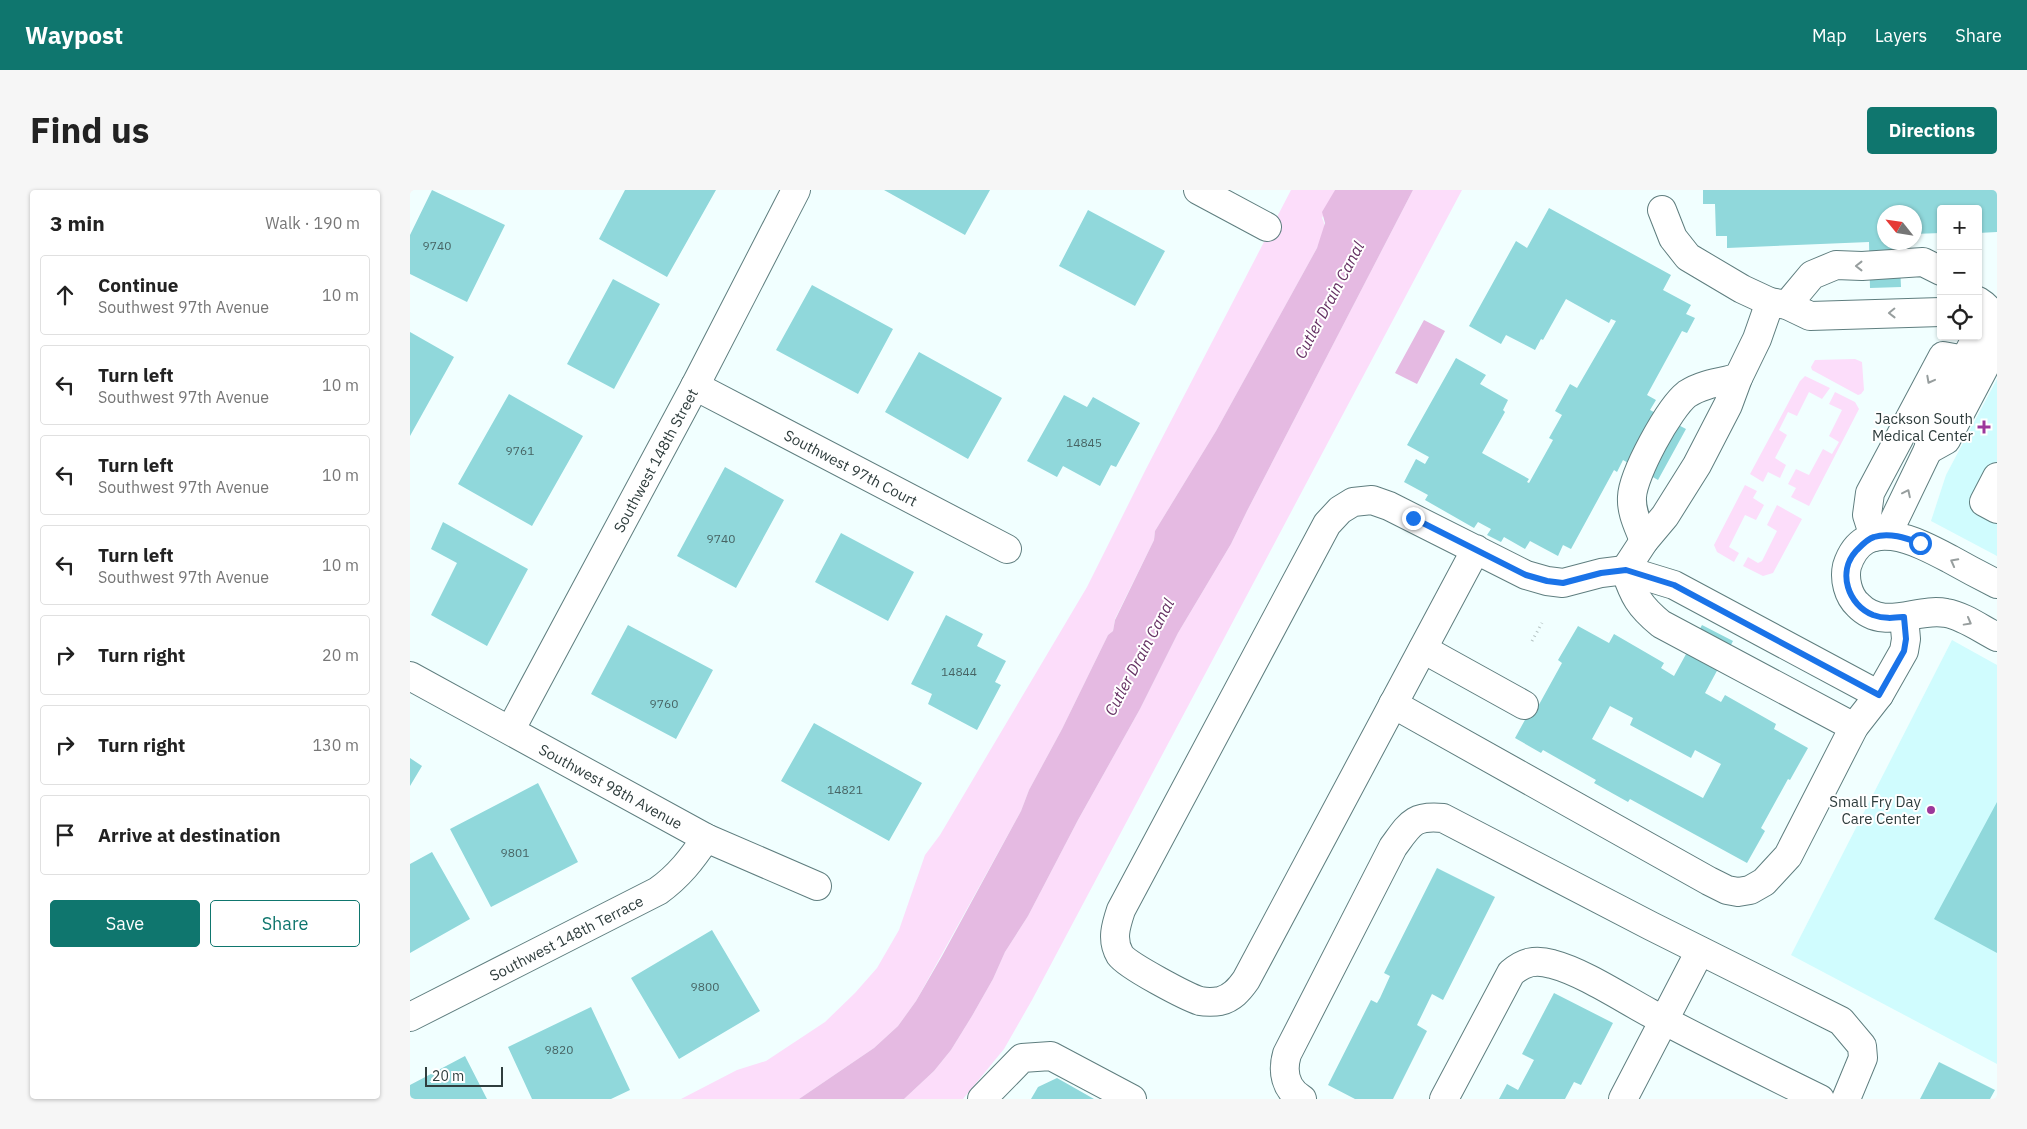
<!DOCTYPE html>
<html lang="en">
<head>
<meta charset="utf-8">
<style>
	body { margin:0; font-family:"IBM Plex Sans",sans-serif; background:#f6f6f6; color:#222 }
	.controls { position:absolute; right:15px; top:15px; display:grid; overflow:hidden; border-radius:5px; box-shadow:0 1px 4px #0004 }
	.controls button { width:45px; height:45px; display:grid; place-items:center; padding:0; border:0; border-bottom:1px solid #e0e0e0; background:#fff; color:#222; font:25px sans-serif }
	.compass { position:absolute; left:1467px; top:15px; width:45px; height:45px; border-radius:50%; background:#fff; box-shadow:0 1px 4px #0004; rotate:300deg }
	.scale { position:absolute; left:15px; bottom:12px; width:78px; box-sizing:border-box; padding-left:5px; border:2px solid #2f3d3d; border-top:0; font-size:14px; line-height:18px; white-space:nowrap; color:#2f3d3d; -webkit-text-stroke:4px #fff; paint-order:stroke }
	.stop { position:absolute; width:15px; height:15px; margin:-11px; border:4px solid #1a73e8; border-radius:50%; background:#fff }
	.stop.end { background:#1a73e8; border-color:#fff; box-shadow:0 1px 5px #0008 }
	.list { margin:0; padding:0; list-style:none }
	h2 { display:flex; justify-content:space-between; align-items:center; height:65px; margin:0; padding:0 20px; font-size:21px }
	h2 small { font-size:16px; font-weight:400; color:#767676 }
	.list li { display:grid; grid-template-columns:32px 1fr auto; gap:15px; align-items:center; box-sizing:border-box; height:80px; margin:0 10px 10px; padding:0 10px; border:1px solid #e0e0e0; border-radius:5px }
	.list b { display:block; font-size:19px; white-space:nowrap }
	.list p { margin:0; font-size:16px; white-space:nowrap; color:#767676 }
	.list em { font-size:16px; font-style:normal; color:#767676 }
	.actions { display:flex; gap:10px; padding:15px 20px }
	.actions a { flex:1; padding:11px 0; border:1px solid #0f766e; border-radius:5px; text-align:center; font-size:18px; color:#0f766e }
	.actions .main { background:#0f766e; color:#fff }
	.icon { flex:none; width:28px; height:28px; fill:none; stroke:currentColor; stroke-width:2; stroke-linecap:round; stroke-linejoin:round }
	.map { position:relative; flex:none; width:1587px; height:909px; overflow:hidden; border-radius:5px }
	header { display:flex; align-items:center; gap:30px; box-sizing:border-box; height:70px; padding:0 25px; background:#0f766e; color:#fff }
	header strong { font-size:24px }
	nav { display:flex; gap:28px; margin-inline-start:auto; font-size:18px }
	.intro { display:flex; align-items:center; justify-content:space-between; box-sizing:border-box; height:120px; padding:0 30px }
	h1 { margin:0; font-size:35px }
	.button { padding:12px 22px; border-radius:5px; background:#0f766e; color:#fff; font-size:18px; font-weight:700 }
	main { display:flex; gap:30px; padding:0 30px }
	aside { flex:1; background:#fff; border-radius:5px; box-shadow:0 1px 4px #0004 }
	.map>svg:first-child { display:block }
	.built { fill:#d0fcfe }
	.green { fill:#fcddfa }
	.water { fill:#e5bae2 }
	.building { fill:#90d8db; fill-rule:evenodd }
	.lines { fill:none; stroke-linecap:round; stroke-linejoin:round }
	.minor-casing { stroke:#5f7e7f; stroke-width:30 }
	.path { stroke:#b3c1c1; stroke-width:3; stroke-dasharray:1 4; stroke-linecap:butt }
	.minor { stroke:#fff; stroke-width:28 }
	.oneway { stroke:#979e9e }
	.route { stroke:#1a73e8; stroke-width:6 }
	.poi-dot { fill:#9c379b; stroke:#fff; stroke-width:2 }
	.labels { text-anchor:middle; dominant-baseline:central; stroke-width:4; stroke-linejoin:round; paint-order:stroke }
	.number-label { font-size:12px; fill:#476464 }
	.poi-label { font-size:15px; fill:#2f3d3d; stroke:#fff; text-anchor:end }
	.street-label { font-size:15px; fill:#2f3d3d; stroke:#fff }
	.water-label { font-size:16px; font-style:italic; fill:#653163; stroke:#fff }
</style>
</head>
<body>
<header>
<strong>Waypost</strong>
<nav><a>Map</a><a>Layers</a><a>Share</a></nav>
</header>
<div class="intro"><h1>Find us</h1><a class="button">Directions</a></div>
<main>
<aside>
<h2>3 min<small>Walk · 190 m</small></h2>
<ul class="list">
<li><svg class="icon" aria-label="ahead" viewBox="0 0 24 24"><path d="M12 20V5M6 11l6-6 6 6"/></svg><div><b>Continue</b><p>Southwest 97th Avenue</p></div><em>10 m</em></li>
<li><svg class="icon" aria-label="left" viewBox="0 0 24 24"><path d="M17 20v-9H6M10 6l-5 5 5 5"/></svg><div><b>Turn left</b><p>Southwest 97th Avenue</p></div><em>10 m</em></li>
<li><svg class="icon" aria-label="left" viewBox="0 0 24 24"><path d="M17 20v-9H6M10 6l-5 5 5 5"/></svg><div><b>Turn left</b><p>Southwest 97th Avenue</p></div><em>10 m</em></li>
<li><svg class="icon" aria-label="left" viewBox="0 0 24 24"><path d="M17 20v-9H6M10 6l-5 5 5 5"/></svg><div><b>Turn left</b><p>Southwest 97th Avenue</p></div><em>10 m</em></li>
<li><svg class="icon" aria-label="right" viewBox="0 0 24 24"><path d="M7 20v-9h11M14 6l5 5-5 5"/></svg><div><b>Turn right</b></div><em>20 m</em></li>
<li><svg class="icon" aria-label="right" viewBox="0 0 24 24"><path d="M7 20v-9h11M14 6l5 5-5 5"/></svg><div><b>Turn right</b></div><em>130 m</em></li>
<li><svg class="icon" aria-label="arrive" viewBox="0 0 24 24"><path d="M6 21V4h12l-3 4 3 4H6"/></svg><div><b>Arrive at destination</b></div></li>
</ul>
<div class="actions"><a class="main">Save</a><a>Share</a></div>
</aside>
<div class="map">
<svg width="1587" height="909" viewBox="0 0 1587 909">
	<rect width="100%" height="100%" fill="#f1ffff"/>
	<path class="built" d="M1587,189V366L1521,331L1536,285Z
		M1542,450L1587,475V874L1381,765Z"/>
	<path class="green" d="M881,0H925L912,28C918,38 911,48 907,58L806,241L745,341L744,350L705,429L703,441L698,445L652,539L619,600L611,621L506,811L488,836L464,858L389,909H271L327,880L356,871L415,832L445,803L467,778L489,740L515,665L530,645L677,397L736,279Z
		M1003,0H1052L622,810L594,859L553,909H494L524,881L541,860L562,826L583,789L595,762L618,726L668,630L730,519L768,443L821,354L837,321Z
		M1445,169L1452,172L1454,200L1451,204L1448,205L1402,180L1401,177L1405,170Z
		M1395,186L1420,198L1412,209L1399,202L1387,226L1378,222L1369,240L1377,245L1365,268L1376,275L1370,288L1358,282L1353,292L1340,284L1390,191Z
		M1425,202L1445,212L1449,219L1399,316L1381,307L1386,298L1378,294L1386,279L1399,285L1413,259L1422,264L1429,252L1419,246L1432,220L1419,214Z
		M1335,295L1347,301L1343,308L1354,315L1346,330L1335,325L1319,357L1329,363L1324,372L1307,362L1304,355Z
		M1367,315L1392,329L1363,383L1353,386L1333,376L1338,367L1348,373L1352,371L1367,341L1357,335Z"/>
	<path class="water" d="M925,0H1003L837,321L821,354L768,443L730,519L668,630L618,726L595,762L583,789L562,826L541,860L524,881L494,909H389L464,858L488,836L506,811L532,766L611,621L619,600L652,539L698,445L703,441L705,430L744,350L745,341L806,241L907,58L915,33L912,22Z
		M1014,130L1035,141L1007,194L985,183Z"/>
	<path class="building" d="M22,0L95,35L57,112L0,84V45Z
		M215,0H306L257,87L189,49Z
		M474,0H580L555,45Z
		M1293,0H1587V42L1568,43V19H1531V43L1504,44V22H1474V52H1489L1491,97L1460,98L1459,52L1317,58V46H1306L1305,14H1293Z
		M1139,18L1261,85L1253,100L1281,115L1276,124L1285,128L1277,143L1272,141L1237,205L1246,210L1240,220L1276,239L1248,290L1213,270L1207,282L1204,280L1161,359L1153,355L1148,366L1120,351L1115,359L1094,347L1091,352L1077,345L1081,339L1068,332L1064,338L1015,310L1018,305L994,292L1006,269L1015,274L1019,267L997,255L1046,168L1076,185L1070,194L1098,210L1093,220L1095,222L1072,263L1119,289L1117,292L1119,293L1143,250L1139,248L1152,225L1145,221L1160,194L1167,198L1206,131L1201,129L1199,133L1156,109L1133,150L1131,149L1125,160L1096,145L1091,154L1059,136L1106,51L1117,58Z
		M678,20L755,61L725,116L649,76Z
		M203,89L250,114L204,199L157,174Z
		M402,95L483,139L448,204L366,160Z
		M0,142L44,167L0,246Z
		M509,162L592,208L558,269L475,222Z
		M99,204L173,246L122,336L48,294Z
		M654,205L677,217L683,207L730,233L706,277L701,275L690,296L653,276L647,287L617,271Z
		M315,277L374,310L326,398L267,366Z
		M33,332L118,379L77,456L21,425L47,373L21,359Z
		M431,343L504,382L478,431L405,392Z
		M536,425L573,444L567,456L596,471L585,492L591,495L567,540L518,514L522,504L501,494Z
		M218,435L303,480L266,549L181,504Z
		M1292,435L1323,451L1295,503L1311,512L1315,505L1366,534L1364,539L1398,558L1380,590L1378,589L1351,638L1355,641L1337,673L1220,609L1218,612L1184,593L1186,590L1133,560L1131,563L1105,548L1122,517L1126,520L1152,473L1148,470L1168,436L1199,453L1204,444L1254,473L1251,478L1264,486ZM1200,516L1223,528L1220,535L1281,568L1285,560L1311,574L1293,608L1182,549Z
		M404,533L512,593L479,651L371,591Z
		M0,568L12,576L0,596Z
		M128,593L168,672L81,717L40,639Z
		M1587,612V763L1524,729Z
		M22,662L60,729L0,763V674Z
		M1027,678L1085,707L1033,810L1022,804L1007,835L1017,841L983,909H945L918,895L961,810L967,813L970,808L980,786L974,783Z
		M302,740L350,821L269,869L221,788Z
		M1144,803L1203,833L1171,895L1164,892L1155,909H1089L1097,894L1108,900L1124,870L1112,864Z
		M181,817L220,900L201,909H122L98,857Z
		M55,866L77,909H0V895Z
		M1529,872L1585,900L1580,909H1510Z
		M647,888L684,909H621L628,897Z"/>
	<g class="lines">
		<defs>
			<g id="minor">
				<path d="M788,0L857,37"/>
				<path d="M1252,20L1263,48L1278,67L1332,99L1360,112L1377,115L1400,126L1531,122"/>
				<path d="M1377,115L1402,85L1426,75L1452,76L1513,72L1531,81"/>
				<path id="s1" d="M285,196L597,359"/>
				<path d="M1518,260L1536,250L1584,159C1583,154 1580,148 1580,143C1578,127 1587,123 1568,111"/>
				<path d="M1587,287L1574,312L1587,319"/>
				<path d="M1477,345L1518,260L1526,226L1563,154L1579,141"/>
				<path d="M1464,347L1457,325L1460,303L1533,166L1555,170"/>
				<path d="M1234,351C1229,337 1221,323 1222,307C1223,284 1259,218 1277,204C1292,194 1311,192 1328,188"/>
				<path d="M1066,359L836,790C829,800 822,808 810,811C805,812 795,812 790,811C777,807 718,776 710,765C701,750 706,735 711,720L917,334L930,320L943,312L962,310L979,316L1116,385L1137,391L1153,393L1191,383L1215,380L1264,395L1469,505"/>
				<path d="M1215,380L1234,351L1255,326L1287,275L1318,215L1328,188L1347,149L1360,112"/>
				<path d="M1215,380C1224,406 1229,416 1251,434L1444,537"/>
				<path d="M1587,394C1571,386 1556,378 1540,369C1508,352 1454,323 1437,376C1434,389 1438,406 1448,415C1474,442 1507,417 1536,423C1554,426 1571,439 1587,447"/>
				<path d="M1013,459L1114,515"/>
				<path id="s2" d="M0,486L296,648L407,696"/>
				<path d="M983,514L1299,691L1317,700L1328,702L1340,700L1354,692L1378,666L1444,537L1469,505L1494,461L1496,449L1494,427"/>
				<path id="s3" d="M101,539L285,196L386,0"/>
				<path id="s4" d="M0,827L248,701C269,686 282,669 296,648"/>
				<path d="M572,909L612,868L641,866L722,909"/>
				<path d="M892,909C875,899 872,881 877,864L983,657C1000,634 1003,625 1033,628L1241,736L1431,831L1452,856L1453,868L1436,909"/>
				<path d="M1034,909L1101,783C1114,772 1125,769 1142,774C1173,782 1212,808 1240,823C1296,853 1353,881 1410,909"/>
				<path d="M1213,909L1290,761"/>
			</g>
		</defs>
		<use href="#minor" class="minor-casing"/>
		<path class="path" d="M1122,451L1132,433"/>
		<use href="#minor" class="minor"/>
	</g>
	<defs><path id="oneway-chevron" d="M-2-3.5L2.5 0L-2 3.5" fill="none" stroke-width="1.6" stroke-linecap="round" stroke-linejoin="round" transform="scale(1.25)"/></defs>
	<g class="oneway">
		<use href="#oneway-chevron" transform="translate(1449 76) rotate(180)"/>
		<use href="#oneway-chevron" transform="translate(1482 123) rotate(179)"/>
		<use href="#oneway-chevron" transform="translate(1520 190) rotate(118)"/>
		<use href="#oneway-chevron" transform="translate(1497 303) rotate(-64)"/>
		<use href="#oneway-chevron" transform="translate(1544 372) rotate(-152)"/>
		<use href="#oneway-chevron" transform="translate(1558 432) rotate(29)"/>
	</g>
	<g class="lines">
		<path class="route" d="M1003,328L1116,385L1137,391L1153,393L1191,383L1216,380L1264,395L1469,505L1494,461L1496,449L1494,427C1483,428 1474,429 1463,425C1438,415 1427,382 1446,361C1451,356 1457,349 1464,347C1479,342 1496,348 1510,353"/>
	</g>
	<g class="poi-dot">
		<path d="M1571.5 229.5h5v5h5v5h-5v5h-5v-5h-5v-5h5z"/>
		<circle cx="1521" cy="620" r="5"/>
	</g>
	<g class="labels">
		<g class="number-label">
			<text x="27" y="55">9740</text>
			<text x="674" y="252">14845</text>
			<text x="110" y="260">9761</text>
			<text x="311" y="348">9740</text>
			<text x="549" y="481">14844</text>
			<text x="254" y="513">9760</text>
			<text x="435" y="599">14821</text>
			<text x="105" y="662">9801</text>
			<text x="295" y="796">9800</text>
			<text x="149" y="859">9820</text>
		</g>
		<g class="poi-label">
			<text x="1563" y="228">Jackson South<tspan x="1563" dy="17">Medical Center</tspan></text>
			<text x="1511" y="611">Small Fry Day<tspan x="1511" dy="17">Care Center</tspan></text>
		</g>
		<g class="street-label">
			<text stroke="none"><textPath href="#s3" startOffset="305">Southwest 148th Street</textPath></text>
			<text stroke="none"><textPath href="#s1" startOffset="176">Southwest 97th Court</textPath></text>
			<text stroke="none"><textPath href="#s2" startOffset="229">Southwest 98th Avenue</textPath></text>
			<text stroke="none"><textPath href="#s4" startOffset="175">Southwest 148th Terrace</textPath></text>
		</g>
		<g class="water-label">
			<text transform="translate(919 110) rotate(-62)">Cutler Drain Canal</text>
			<text transform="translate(729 467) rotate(-62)">Cutler Drain Canal</text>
		</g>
	</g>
</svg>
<div class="controls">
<button>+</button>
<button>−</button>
<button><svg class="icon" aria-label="locate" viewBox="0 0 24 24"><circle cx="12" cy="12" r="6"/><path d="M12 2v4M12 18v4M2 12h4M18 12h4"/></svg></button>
</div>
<svg class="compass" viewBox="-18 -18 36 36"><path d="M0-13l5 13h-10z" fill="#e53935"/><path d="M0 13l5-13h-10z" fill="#767676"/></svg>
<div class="scale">20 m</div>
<div class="stop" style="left:1510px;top:353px"></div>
<div class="stop end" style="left:1003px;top:328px"></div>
</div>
</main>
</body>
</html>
